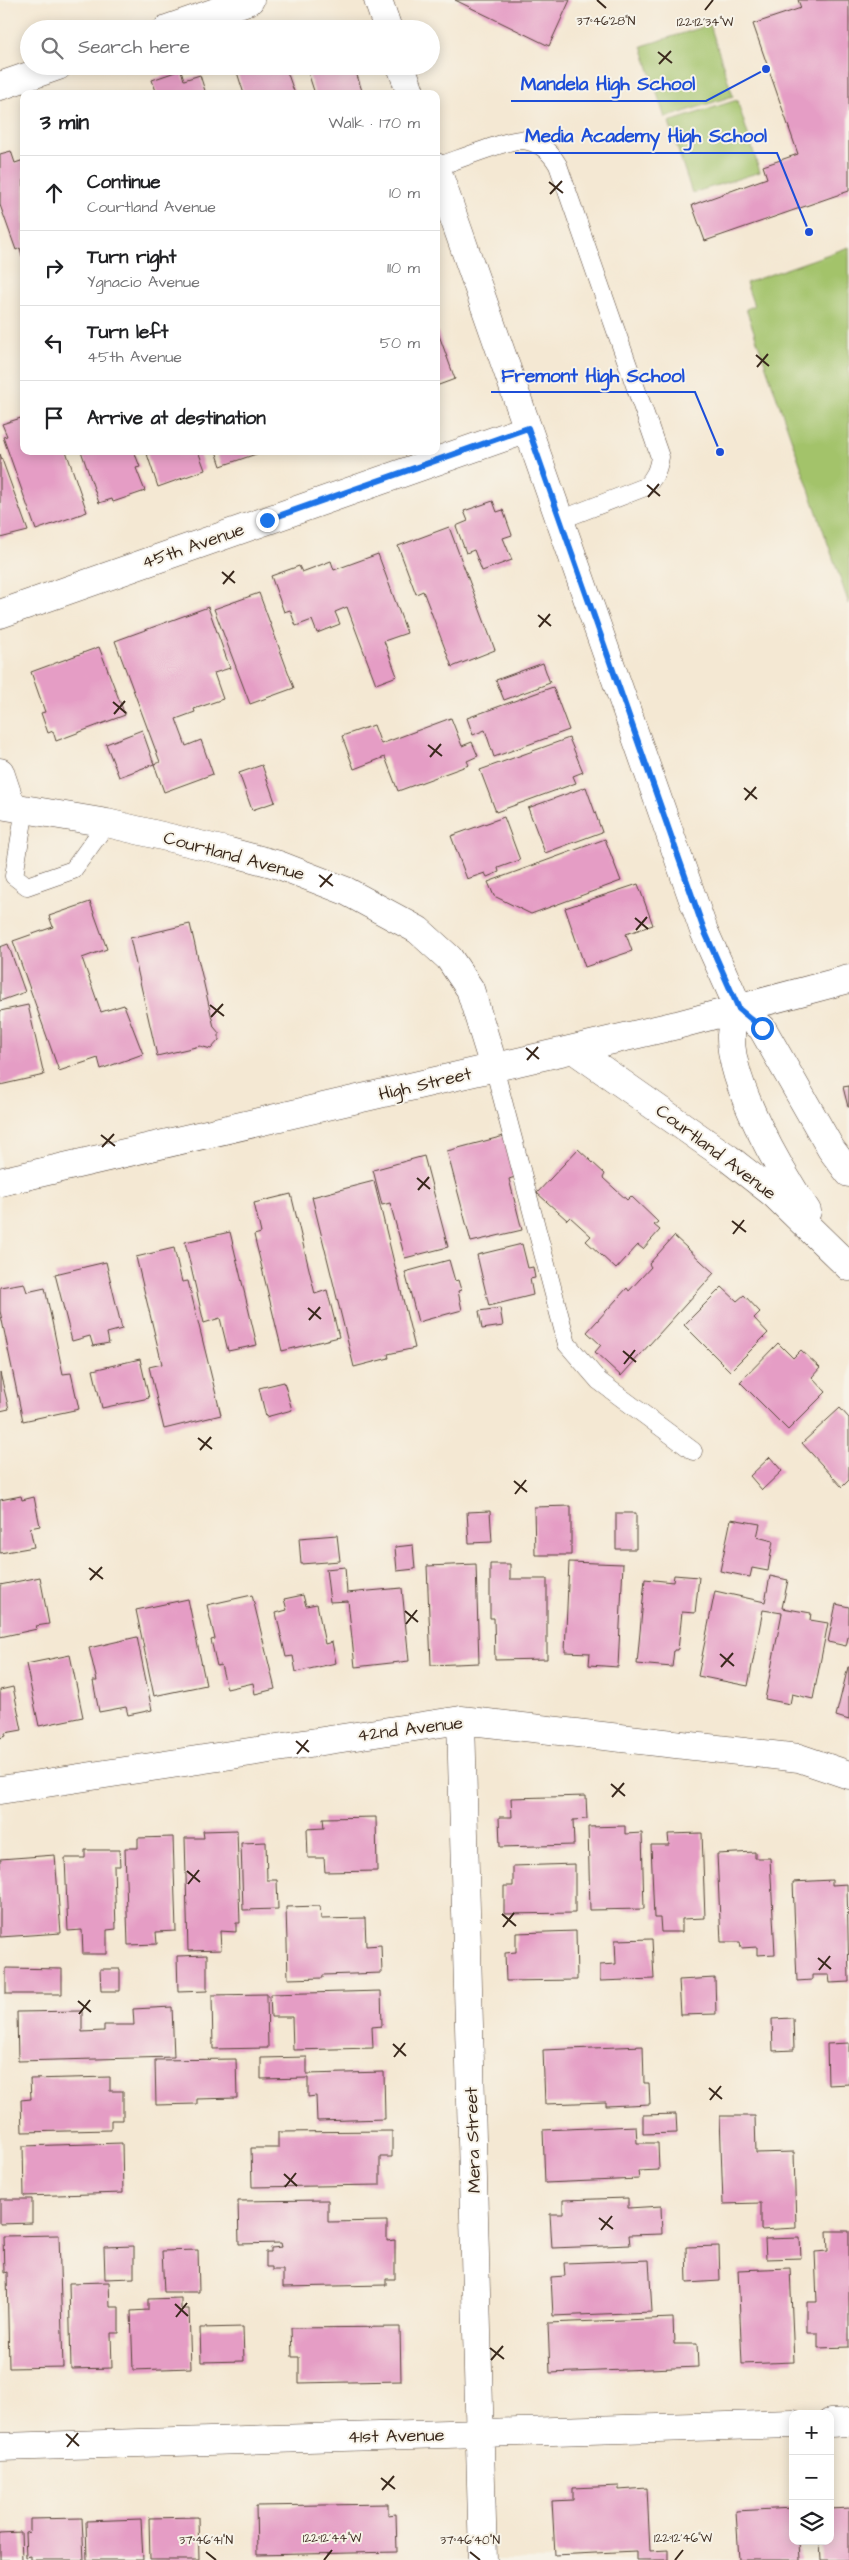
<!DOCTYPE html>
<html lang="en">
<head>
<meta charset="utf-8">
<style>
	body { margin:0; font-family:"Architects Daughter",sans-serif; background:#f6f6f6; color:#202124 }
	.controls { position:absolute; right:15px; bottom:15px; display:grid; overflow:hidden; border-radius:10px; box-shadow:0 2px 12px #0003 }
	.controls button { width:45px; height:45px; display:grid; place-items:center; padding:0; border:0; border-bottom:1px solid #e0e0e0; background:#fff; color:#202124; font:25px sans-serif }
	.stop { position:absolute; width:15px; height:15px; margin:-11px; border:4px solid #1a73e8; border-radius:50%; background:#fff }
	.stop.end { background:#1a73e8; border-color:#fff; box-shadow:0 1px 5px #0008 }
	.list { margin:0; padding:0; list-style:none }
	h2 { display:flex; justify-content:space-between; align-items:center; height:65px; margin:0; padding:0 20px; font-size:21px }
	h2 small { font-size:16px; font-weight:400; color:#757577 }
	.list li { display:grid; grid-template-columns:32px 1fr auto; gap:15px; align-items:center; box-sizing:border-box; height:75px; padding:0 20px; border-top:1px solid #e0e0e0 }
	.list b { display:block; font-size:19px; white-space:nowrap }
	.list p { margin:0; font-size:16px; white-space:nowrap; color:#757577 }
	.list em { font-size:16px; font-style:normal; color:#757577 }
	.icon { flex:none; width:28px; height:28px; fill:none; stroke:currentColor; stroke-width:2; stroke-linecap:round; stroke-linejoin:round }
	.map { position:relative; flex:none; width:849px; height:2560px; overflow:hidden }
	.search { position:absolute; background:#fff; box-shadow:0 2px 12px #0003; left:20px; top:20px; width:420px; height:55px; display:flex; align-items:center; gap:12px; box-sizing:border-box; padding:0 18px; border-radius:28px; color:#757577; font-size:19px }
	.panel { position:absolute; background:#fff; box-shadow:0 2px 12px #0003; left:20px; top:90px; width:420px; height:365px; border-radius:10px }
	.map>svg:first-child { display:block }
	.green { fill:#a3c36b; stroke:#6f7644 }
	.building { fill:#e59dc5 }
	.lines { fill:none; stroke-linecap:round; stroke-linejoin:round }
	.service-casing { stroke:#574639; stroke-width:19 }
	.minor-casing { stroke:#574639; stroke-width:29 }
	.secondary-casing { stroke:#574639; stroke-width:29 }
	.service { stroke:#fff; stroke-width:18 }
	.minor { stroke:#fff; stroke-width:28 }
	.secondary { stroke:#fff; stroke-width:28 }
	.route { stroke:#1a73e8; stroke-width:6 }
	.ticks { fill:none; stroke:#3b2a1e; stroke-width:2 }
	.labels { text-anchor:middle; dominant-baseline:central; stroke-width:4; stroke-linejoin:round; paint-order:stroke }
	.street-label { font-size:18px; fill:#3b2a1e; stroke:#f7f3e8 }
	.ticks-label { font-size:12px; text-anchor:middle; fill:#3b2a1e; stroke:#f7f3e8; stroke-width:4; stroke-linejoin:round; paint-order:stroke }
	.leader { fill:none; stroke:#1d4ed8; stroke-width:2 }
	.callout-dot { fill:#1d4ed8; stroke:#f7f3e8; stroke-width:2 }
	.callout-label { font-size:19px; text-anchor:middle; font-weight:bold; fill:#1d4ed8; stroke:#f7f3e8; stroke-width:4; stroke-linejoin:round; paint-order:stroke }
</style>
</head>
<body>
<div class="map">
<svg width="849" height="2560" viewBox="0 0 849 2560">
	<rect width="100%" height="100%" fill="#f7f3e8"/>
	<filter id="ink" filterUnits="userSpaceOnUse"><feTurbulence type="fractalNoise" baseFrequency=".02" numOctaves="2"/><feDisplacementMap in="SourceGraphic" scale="10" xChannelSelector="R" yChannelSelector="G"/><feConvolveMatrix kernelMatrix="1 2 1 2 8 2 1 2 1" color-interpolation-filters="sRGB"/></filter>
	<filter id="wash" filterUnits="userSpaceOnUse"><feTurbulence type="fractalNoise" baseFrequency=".0096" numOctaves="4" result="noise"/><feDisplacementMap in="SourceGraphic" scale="20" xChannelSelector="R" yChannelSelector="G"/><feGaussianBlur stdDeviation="1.12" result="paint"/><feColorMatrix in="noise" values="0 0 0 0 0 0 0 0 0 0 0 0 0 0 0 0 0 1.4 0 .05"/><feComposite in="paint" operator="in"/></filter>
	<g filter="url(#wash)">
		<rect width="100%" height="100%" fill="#f4e8d3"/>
		<path class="green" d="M710,25L733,96L665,118L642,46Z
			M737,100L760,172L692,193L669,122Z
			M849,247V604L746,309L754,306L746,283Z"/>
		<g id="blocks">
			<path class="building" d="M455,0H570L549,46Z
				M798,0H849V191L705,241L692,205L767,178L763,166L798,154L753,24L801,8Z
				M235,66H285L295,94H244Z
				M306,66H354L363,94H315Z
				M181,70L184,80L200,75L206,94H157L152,80Z
				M11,151L15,163L24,160L23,259L20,248L16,250L0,205V154Z
				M436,327L455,379L436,386Z
				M24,417V451H66L87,512L36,530L3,437L7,436L2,424Z
				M81,451H134L140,467L136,468L145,491L113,502L112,499L99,503Z
				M146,451H198L205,470L158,487Z
				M216,451H262V452L221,466Z
				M0,454L28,531L0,538Z
				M493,501L497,512L503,510L512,535L503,538L512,560L482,571L474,550L466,553L456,526L468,521L464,511Z
				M449,527L495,650L452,667L423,591L416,594L398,546Z
				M378,554L407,633L384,641L397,676L376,684L347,607L335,612L340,624L317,633L312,620L296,626L290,610L284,612L271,576L299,566L302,572L331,561L334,570Z
				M259,593L294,688L250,704L214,609Z
				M208,607L230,668L214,673L223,699L194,709L195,712L176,719L186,746L201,740L213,774L164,792L154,764L119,777L106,744L142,730L154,764L160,762L115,641Z
				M99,647L125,715L56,741L53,731L48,733L41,713L45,712L31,672Z
				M543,663L550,683L504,700L496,680Z
				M553,687L569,730L494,757L485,730L473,735L467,718Z
				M451,718L462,746L472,742L478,756L467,761L469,765L398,791L385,757L354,769L342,736L374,725L381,744Z
				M569,738L583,772L573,776L576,783L496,812L480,770Z
				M262,765L275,802L252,810L239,773Z
				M586,787L602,832L545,853L528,808Z
				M504,817L520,860L498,868L499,872L487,877L485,873L467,879L451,836Z
				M605,839L621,881L531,914L494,896L488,882Z
				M638,884L653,925L626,934L632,951L585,967L565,908Z
				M90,902L107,949L82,958L101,1012L124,1005L143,1054L101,1069L98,1058L59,1071L13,941L53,927L49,916Z
				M190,924L214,1027L219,1033V1040L211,1049L200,1046L157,1056L130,938Z
				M8,944L25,992L0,1001V947Z
				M28,1005L44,1075L0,1085V1011Z
				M849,1086V1107H848L843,1087Z
				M504,1136L515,1177L509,1179L522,1230L471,1242L447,1151Z
				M578,1149L605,1174L603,1178L627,1200L631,1196L658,1222L654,1225L660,1230L643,1249L638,1245L616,1269L586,1241L591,1236L570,1217L567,1220L537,1193Z
				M424,1156L448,1247L405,1258L390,1203L382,1205L373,1170Z
				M374,1181L415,1348L388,1354L389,1358L354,1367L312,1197Z
				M291,1194L315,1294L327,1290L339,1337L282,1351L254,1235L261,1233L254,1203Z
				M230,1232L257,1345L228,1351L220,1318L204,1323L185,1242Z
				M674,1236L714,1273L621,1376L595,1352L601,1345L587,1332L627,1288L629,1291L651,1267L649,1264Z
				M522,1244L528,1268L533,1267L535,1278L530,1279L533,1295L489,1306L477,1255Z
				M174,1248L182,1282L188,1281L221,1415L164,1429L149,1367L162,1364L136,1257Z
				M449,1260L455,1281L458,1280L461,1290L458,1291L462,1310L418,1322L405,1272Z
				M106,1262L122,1329L107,1333L109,1343L93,1346L90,1336L72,1341L55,1274Z
				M24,1283L27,1292L45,1288L63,1374L71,1373L79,1409L23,1421L0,1311V1287Z
				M722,1287L737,1301L744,1295L760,1312L754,1318L768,1333L730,1371L684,1325Z
				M500,1308L503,1326L482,1329L479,1311Z
				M778,1343L793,1358L801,1350L820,1368L812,1377L826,1392L788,1430L740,1382Z
				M140,1359L149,1398L102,1408L93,1370Z
				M0,1373L9,1409L0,1411Z
				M284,1382L292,1410L266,1417L259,1388Z
				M840,1408L849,1418V1480L842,1487L802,1443Z
				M770,1457L782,1471L762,1490L750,1476Z
				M21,1496L22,1500L34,1497L40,1526L30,1528L34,1547L0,1553V1500Z
				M571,1506V1555H535L534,1507Z
				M490,1511L492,1542L469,1543L467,1512Z
				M616,1513H636V1549H616Z
				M731,1519L760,1524L757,1537L773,1541L768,1571L752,1568L750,1577L720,1571Z
				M337,1535L340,1561L301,1564L299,1538Z
				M413,1545L415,1569L397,1571L395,1547Z
				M569,1562L623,1564L618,1667L589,1665L590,1653L565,1652Z
				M476,1564L479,1663L431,1665L427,1566Z
				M490,1564H510V1579H547V1659L495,1660L494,1618H490Z
				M345,1567L347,1593L402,1588L409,1661L355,1667L348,1601L330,1602L326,1569Z
				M674,1575L699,1577L695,1613L682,1612L678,1650H674L672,1667L637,1664L645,1579L673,1582Z
				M770,1576L788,1580L782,1608L811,1613L810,1620L828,1623L813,1699L792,1694L790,1704L765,1699L782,1613L763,1610L748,1686L698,1676L715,1591L765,1602Z
				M40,1577L49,1624L36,1626L37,1629L0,1637V1585Z
				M252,1595L275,1689L255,1694L253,1683L227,1689L221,1665L217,1666L211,1640L215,1639L207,1605Z
				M303,1595L306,1606L317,1604L325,1644L332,1642L336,1663L296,1672L293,1656L286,1657L276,1613L287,1610L284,1599Z
				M188,1599L206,1685L154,1696L136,1610Z
				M836,1604L849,1607V1633L846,1646L828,1642Z
				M137,1637L152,1710L128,1715L126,1707L99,1712L93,1681H97L89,1648Z
				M70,1655L83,1717L39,1726L26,1664Z
				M848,1667H849V1720L836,1716Z
				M13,1687L22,1730L5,1733L6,1736L0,1738V1690Z
				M586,1796L587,1819L573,1820L574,1845L500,1847L499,1817H512L511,1798Z
				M376,1817L377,1871L325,1872L324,1858H308L307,1829L324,1828L323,1818Z
				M625,1826V1834L642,1833L644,1909L590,1910L588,1827Z
				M237,1830L240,1923H236V1932L220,1931L221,1950L188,1951L185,1838H204L203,1831Z
				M702,1833L705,1918L682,1919V1932H661L660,1918H654L651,1845H669L668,1834Z
				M173,1837L176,1931L156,1932L157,1944L128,1945L125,1848H138V1838Z
				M266,1842L267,1880H277L278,1909L243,1910L241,1843Z
				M85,1850H119L120,1866H114L116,1929L107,1930V1954H83L82,1930L68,1931L65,1858H85Z
				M755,1852V1858H770L775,1954L757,1955V1947L741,1948L740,1942H721L717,1854Z
				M55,1855L61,1933L0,1937V1859Z
				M575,1864V1913L504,1914V1886H513V1866Z
				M832,1880V1885L847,1884L849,1982L830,1983L829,1975H812V1980L797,1981L793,1882Z
				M320,1906L321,1919L365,1918L366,1946L381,1945L382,1973L323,1975V1978L288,1979L286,1907Z
				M576,1931L577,1980L506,1981L505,1953L516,1952V1933Z
				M652,1939L654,1979L600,1981V1965L616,1964L615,1940Z
				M207,1955V1991L178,1992L177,1956Z
				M6,1968L62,1969V1994H6Z
				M100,1969H120V1991H101Z
				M715,1978L716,2014L681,2015L679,1980Z
				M381,1991L382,2026L372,2027L373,2048L293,2050L292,2017H271L270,1994Z
				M267,1994L268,2048L213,2049L212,1995Z
				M172,2007L174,2057L18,2061L17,2012L82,2011V2032L104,2031V2025H134L133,2009Z
				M793,2018L794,2050L773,2051L772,2019Z
				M849,2043V2084L828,2085L827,2044Z
				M643,2046L644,2083H649L650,2104L606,2106V2102L545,2104L543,2050Z
				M307,2057V2074L384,2072L385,2119L317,2121L316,2096L308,2097V2078L261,2079V2058Z
				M236,2059L237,2098L197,2099V2104L156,2105L155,2060Z
				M110,2077V2091H123V2120H111V2130L22,2132L21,2100L31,2099L30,2079Z
				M676,2114L677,2133L643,2134V2115Z
				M720,2116H755L756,2153L794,2152L796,2228L761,2230V2203L723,2204Z
				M636,2126L637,2143H658L659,2170L638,2171L639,2179L545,2183L543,2130Z
				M392,2131V2157H380V2185L252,2187L251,2148H278V2132Z
				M122,2143L123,2193L24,2196L23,2146Z
				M628,2198V2208L661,2206L662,2234L629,2235L630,2245L552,2248L550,2214H563V2200Z
				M0,2199H32V2223L0,2224Z
				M328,2200V2222L387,2221V2241L395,2240V2279H386V2285L283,2287V2270H272V2267H266V2252H271V2248L282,2247L281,2243L239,2244L238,2201Z
				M827,2231H849V2347L818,2348V2333H807V2302H817L815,2252L828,2251Z
				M59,2235L63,2367L9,2368L7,2272L4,2273L3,2236Z
				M800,2238L801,2258L766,2259L765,2239Z
				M134,2246V2278L105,2279L104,2247Z
				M719,2246L720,2281L687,2283L686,2247Z
				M198,2250L199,2292H164L162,2251Z
				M649,2260L652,2312L553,2316L551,2277L565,2276L564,2263Z
				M790,2268L794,2362L742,2364L738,2270Z
				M109,2282L110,2307H119V2333H111L112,2368L71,2369L69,2283Z
				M181,2298V2309H189L191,2368L133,2370L131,2311L148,2310V2299Z
				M673,2318L674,2344H697L698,2367L550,2373L548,2323Z
				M243,2327L244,2361L201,2362L200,2328Z
				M400,2327L401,2381L299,2383V2357H292L291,2328Z
				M619,2486V2490L647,2488L650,2551L668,2550V2560H636V2551L555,2555L552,2501L573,2500V2488Z
				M388,2504V2515L396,2514L397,2552L257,2555L256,2506Z
				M793,2508V2541H799L800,2560H739L736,2511Z
				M849,2508V2560H821L820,2541H830V2509Z
				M198,2517L199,2560H150L149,2518Z
				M82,2518L84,2560H31V2556L26,2557L25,2533L30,2532V2519Z
				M141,2519L143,2560H87L86,2521Z
				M21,2532L22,2560H0V2533Z"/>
		</g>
	</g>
	<g filter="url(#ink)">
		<use href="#blocks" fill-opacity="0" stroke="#574639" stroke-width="1"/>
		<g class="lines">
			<defs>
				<path id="service" d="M436,167C452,162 509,139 521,140C538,141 550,151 558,165L660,457C658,469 655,478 645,487L560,520
					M25,808L14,876L27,886L73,870L107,823
					M494,1067L567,1344L599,1381L693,1451"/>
				<path id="minor" d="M378,0L388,29
					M167,29L250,0
					M401,66L411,94
					M0,86L58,66
					M436,167L704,931L739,1009
					M0,614L528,429
					M0,772L11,805
					M0,805L107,823L230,852L279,865L346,891L418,930L449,958L470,989L494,1067
					M461,1720L483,2560
					M0,1790L461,1720L799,1758L849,1775
					M830,2423L849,2422
					M0,2447L793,2424"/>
				<path id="secondary" d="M739,1009C736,1017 731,1027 731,1035C729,1083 780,1171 807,1211
					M739,1009L762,1028L831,1149L849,1173
					M573,1049L728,1158L774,1194L849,1267
					M0,1182L677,1025L849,979"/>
			</defs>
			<use href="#service" class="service-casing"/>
			<use href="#minor" class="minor-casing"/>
			<use href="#secondary" class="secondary-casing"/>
			<use href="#service" class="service"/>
			<use href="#minor" class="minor"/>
			<use href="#secondary" class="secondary"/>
		</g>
	</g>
	<g class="lines" filter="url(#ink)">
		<path class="route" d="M267,520L528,428L704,930L739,1009L762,1028"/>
	</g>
	<path class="ticks" d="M597,0L606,8M705,10L713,0M658,52L672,63M659,64L671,51M549,182L563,193M550,194L562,181M756,355L769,366M757,367L768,354M647,485L660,496M648,497L659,484M222,572L235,583M223,584L234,571M538,615L551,626M539,627L550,614M113,702L126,713M114,714L125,701M428,745L442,756M430,757L441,744M744,788L757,799M745,800L756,787M319,875L333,886M320,887L332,874M635,918L648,929M636,930L647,917M210,1005L224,1016M211,1017L223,1004M526,1048L539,1059M527,1060L538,1047M101,1135L115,1146M102,1147L114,1134M417,1178L430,1189M418,1190L429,1177M732,1221L746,1232M733,1234L744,1220M308,1308L321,1319M309,1320L320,1307M623,1351L636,1362M624,1364L635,1350M198,1438L212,1449M200,1450L211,1437M514,1481L527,1492M515,1494L526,1480M89,1568L103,1579M90,1580L102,1567M405,1611L418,1622M406,1624L417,1610M720,1654L734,1666M721,1667L733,1653M296,1741L309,1752M297,1754L308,1740M611,1784L625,1796M612,1797L624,1783M187,1871L200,1882M188,1884L199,1870M502,1914L516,1926M503,1927L514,1913M818,1958L831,1969M819,1970L830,1956M78,2001L91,2012M79,2014L90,2000M393,2044L406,2056M394,2057L405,2043M709,2088L722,2099M710,2100L721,2086M284,2174L297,2186M285,2187L296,2173M599,2218L613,2229M601,2230L612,2216M175,2304L188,2316M176,2317L187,2303M490,2348L504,2359M491,2360L503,2346M66,2434L79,2446M67,2447L78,2433M381,2478L395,2489M382,2490L394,2476M206,2552L216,2560M470,2552L480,2560M324,2560L332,2550M675,2560L683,2550"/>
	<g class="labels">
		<g class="street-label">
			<text transform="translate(193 546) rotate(-19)">45th Avenue</text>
			<text transform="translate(234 856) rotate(15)">Courtland Avenue</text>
			<text transform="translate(425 1084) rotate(-13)">High Street</text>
			<text transform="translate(716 1152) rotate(37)">Courtland Avenue</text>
			<text transform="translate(410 1729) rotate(-7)">42nd Avenue</text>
			<text transform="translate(473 2140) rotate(-92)">Mera Street</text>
			<text transform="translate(396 2436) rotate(-1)">41st Avenue</text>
		</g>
	</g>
	<g class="ticks-label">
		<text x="606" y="25">37°46'28"N</text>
		<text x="705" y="26">122°12'34"W</text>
		<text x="332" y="2542">122°12'44"W</text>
		<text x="683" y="2542">122°12'46"W</text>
		<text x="206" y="2544">37°46'41"N</text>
		<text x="470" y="2544">37°46'40"N</text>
	</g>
	<path class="leader" d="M766 69L706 101H511M809 232L777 153H515M720 452L695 392H491"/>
	<g class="callout-dot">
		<circle cx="766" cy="69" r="5"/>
		<circle cx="809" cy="232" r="5"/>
		<circle cx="720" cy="452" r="5"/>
	</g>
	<g class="callout-label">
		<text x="608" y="90">Mandela High School</text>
		<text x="646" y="142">Media Academy High School</text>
		<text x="593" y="382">Fremont High School</text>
	</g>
</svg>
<div class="controls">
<button>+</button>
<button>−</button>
<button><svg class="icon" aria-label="layers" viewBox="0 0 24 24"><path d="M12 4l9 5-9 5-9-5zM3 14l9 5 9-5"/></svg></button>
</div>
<div class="stop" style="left:762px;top:1028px"></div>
<div class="stop end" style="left:267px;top:520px"></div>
<div class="search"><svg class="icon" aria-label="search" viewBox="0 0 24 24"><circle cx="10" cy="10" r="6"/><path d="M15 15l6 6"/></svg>Search here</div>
<section class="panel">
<h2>3 min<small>Walk · 170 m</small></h2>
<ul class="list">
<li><svg class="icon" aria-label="ahead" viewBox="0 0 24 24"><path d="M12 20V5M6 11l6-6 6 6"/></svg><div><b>Continue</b><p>Courtland Avenue</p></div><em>10 m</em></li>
<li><svg class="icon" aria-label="right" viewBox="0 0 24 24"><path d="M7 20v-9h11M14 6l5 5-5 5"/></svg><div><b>Turn right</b><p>Ygnacio Avenue</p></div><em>110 m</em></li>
<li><svg class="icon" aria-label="left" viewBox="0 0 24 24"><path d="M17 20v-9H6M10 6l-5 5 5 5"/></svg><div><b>Turn left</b><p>45th Avenue</p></div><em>50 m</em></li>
<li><svg class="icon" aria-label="arrive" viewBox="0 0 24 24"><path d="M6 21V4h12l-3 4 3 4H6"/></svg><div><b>Arrive at destination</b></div></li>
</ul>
</section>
</div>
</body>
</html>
